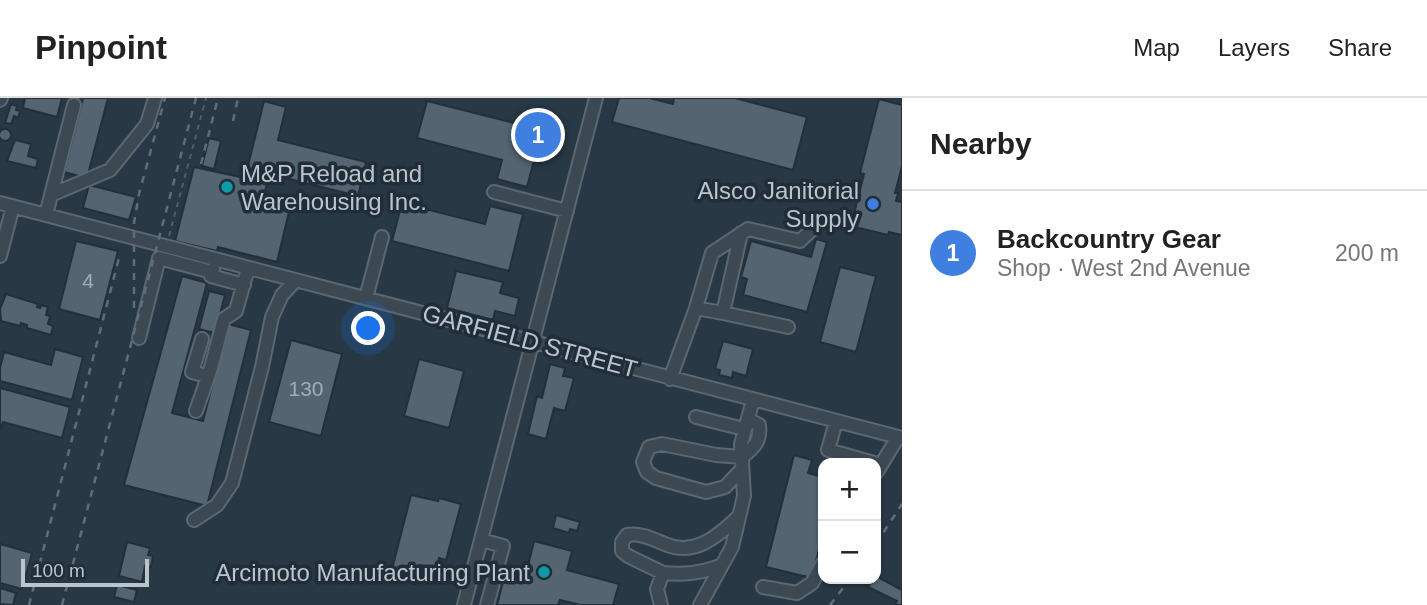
<!DOCTYPE html>
<html lang="en">
<head>
<meta charset="utf-8">
<style>
	body { margin:0; font-family:Helvetica,sans-serif; background:#f6f6f6; color:#222 }
	.controls { position:absolute; right:21px; bottom:21px; display:grid; overflow:hidden; border-radius:14px; box-shadow:0 2px 5px #0004 }
	.controls button { width:63px; height:63px; display:grid; place-items:center; padding:0; border:0; border-bottom:2px solid #e0e0e0; background:#fff; color:#222; font:35px sans-serif }
	.scale { position:absolute; left:21px; bottom:18px; width:128px; box-sizing:border-box; padding-left:7px; border:4px solid #bac4cd; border-top:0; font-size:19px; line-height:24px; white-space:nowrap; color:#bac4cd; -webkit-text-stroke:5px #212e39; paint-order:stroke }
	.you { position:absolute; left:369px; top:231px; width:24px; height:24px; margin:-18px; border:5px solid #fff; border-radius:50%; background:#1a73e8; box-shadow:0 0 0 10px #1a73e833 }
	.badge { display:grid; place-items:center; width:46px; height:46px; border-radius:50%; background:#566e82; color:#fff; font-size:23px; font-weight:700 }
	.pin { position:absolute; translate:-50% -50%; border:4px solid #fff; box-shadow:0 2px 7px #0006 }
	.list { margin:0; padding:0; list-style:none }
	h2 { display:flex; justify-content:space-between; align-items:center; height:91px; margin:0; padding:0 28px; font-size:30px }
	h2 small { font-size:23px; font-weight:400; color:#767676 }
	.list li { display:grid; grid-template-columns:46px 1fr auto; gap:21px; align-items:center; box-sizing:border-box; height:126px; padding:0 28px; border-top:2px solid #e0e0e0 }
	.list b { display:block; font-size:26px; white-space:nowrap }
	.list p { margin:0; font-size:23px; white-space:nowrap; color:#767676 }
	.list em { font-size:23px; font-style:normal; color:#767676 }
	.map { position:relative; flex:none; width:902px; height:507px; overflow:hidden }
	header { display:flex; align-items:center; gap:42px; box-sizing:border-box; height:98px; padding:0 35px; background:#fff; border-bottom:2px solid #e0e0e0 }
	header strong { font-size:33px }
	nav { display:flex; gap:38px; margin-inline-start:auto; font-size:24px }
	main { display:flex }
	aside { flex:1; background:#fff }
	.map>svg:first-child { display:block }
	.building { fill:#546571; stroke:#23303b; stroke-width:2 }
	.lines { fill:none; stroke-linecap:round; stroke-linejoin:round }
	.minor-casing { stroke:#5b6771; stroke-width:16 }
	.path { stroke:#4a6261; stroke-width:2; stroke-dasharray:5 5; stroke-linecap:butt }
	.minor { stroke:#3c4953; stroke-width:12 }
	.rail { stroke:#5f6e7a; stroke-width:2.5; stroke-dasharray:7 7; stroke-linecap:butt }
	.culture-dot { fill:#0f9aa8; stroke:#212e39; stroke-width:2.5 }
	.shop-dot { fill:#3f7fe0; stroke:#212e39; stroke-width:2.5 }
	.labels { text-anchor:middle; dominant-baseline:central; stroke-width:7; stroke-linejoin:round; paint-order:stroke }
	.number-label { font-size:21px; fill:#a0acb6 }
	.poi-label { font-size:24px; fill:#bac4cd; stroke:#212e39; text-anchor:end }
	.street-label { font-size:24px; fill:#bac4cd; stroke:#212e39 }
</style>
</head>
<body>
<header>
<strong>Pinpoint</strong>
<nav><a>Map</a><a>Layers</a><a>Share</a></nav>
</header>
<main>
<div class="map">
<svg width="902" height="507" viewBox="0 0 902 507">
	<rect width="100%" height="100%" fill="#283844"/>
	<path class="building" d="M25,0H62L57,19L23,10Z
		M83,0H108L87,80L64,74Z
		M619,0H649L673,6L674,0H735L807,19L793,72L612,24Z
		M879,1L902,7V68L895,95H898L896,103L902,104V137L889,134L888,137L851,128L864,76L860,75Z
		M264,3L286,9L278,42L366,64L358,98L269,76L262,107L289,114L277,164L218,149L217,153L175,143L194,69L245,80Z
		M427,3L542,32L527,89L497,81L502,62L417,40Z
		M11,6L17,8L16,12L20,13L18,20L14,18L11,26L5,25Z
		M-1 37a6 6 0 1 1 12 0a6 6 0 1 1-12 0Z
		M209,40L221,43L214,71L202,68Z
		M15,42L31,46L28,58L38,61L36,70L7,63Z
		M89,87L136,99L129,122L83,110Z
		M402,105L485,126L490,108L523,116L509,173L392,143Z
		M816,141L827,144L807,214L743,197L747,181L741,179L751,143L811,159Z
		M76,143L118,153L100,222L59,211Z
		M840,169L876,178L856,254L820,244Z
		M456,173L503,184L500,195L519,200L515,218L495,213L493,222L447,210Z
		M182,178L207,185L172,315L203,323L228,226L251,232L207,408L124,387Z
		M209,193L225,197L215,235L199,231Z
		M6,196L38,206L37,209L40,210L41,207L48,209L46,217L50,218L48,226L53,228L51,237L27,230V227L21,225L20,228L1,223L0,211Z
		M291,242L342,256L321,338L269,324Z
		M723,243L753,251L746,278L733,274L732,280L719,277L720,272L715,271Z
		M55,251L83,259L72,302L0,283V270L4,254L51,267Z
		M419,261L464,273L449,330L404,318Z
		M550,266L565,270L563,278L574,280L565,313L554,310L546,341L528,336L537,298L542,300Z
		M0,290L70,309L62,340L3,324L0,332Z
		M794,357L812,362L808,375L823,379V435L812,480L766,469Z
		M411,397L438,403L439,400L461,406L446,462L439,460L436,471L420,467L415,486L390,479Z
		M556,417L580,424L577,433L570,431L569,435L553,430Z
		M534,443L572,453L567,472L619,486L613,507H580L560,502L558,507H497L505,476L513,478L515,469L527,472Z
		M127,444L150,450L148,457L153,458L151,469L145,468L142,484L119,478Z
		M0,446L32,455L22,491L0,485Z
		M876,478L902,492V507H895L897,503L868,489Z
		M117,487L137,492L134,504L114,499Z
		M0,490L16,495L13,507L0,506Z"/>
	<g class="lines">
		<defs>
			<path id="minor" d="M0,2L1,0
				M494,94L567,113
				M51,97L110,72L147,26L155,0
				M0,105L902,340
				M46,117L74,7
				M0,158L13,108
				M213,171L211,178L244,187
				M366,200L382,139
				M696,210L723,215L741,135
				M723,215L788,229
				M139,240L159,160L212,174
				M202,241L192,274L207,278
				M670,281L696,210L712,155L748,131L800,143L819,125
				M196,313L210,273L224,221L236,213L248,170
				M696,319L744,331
				M836,323L828,352L881,367L876,375
				M881,367L898,339
				M742,371L725,389L706,394L656,380L647,374L643,364L649,349L662,346L716,357L742,359C754,350 761,343 759,327L748,321
				M194,422L217,407L232,385L262,269L272,219L282,197L295,183
				M481,442L503,448L487,507
				M663,475L628,458L622,453V444L627,437C642,435 652,441 665,446C694,459 718,438 738,419
				M763,489L797,495L812,485L823,465
				M464,507L596,0
				M661,507L657,491L663,475C685,477 700,475 720,468
				M700,507L732,449L744,398L741,346L753,302"/>
		</defs>
		<use href="#minor" class="minor-casing"/>
		<path class="path" d="M169,138L206,0"/>
		<use href="#minor" class="minor"/>
		<path class="rail" d="M233,23L238,0
			M201,66L218,0
			M134,210V125L139,96L165,0
			M876,446L902,406
			M29,507L120,156
			M62,507L196,0
			M830,507L850,481"/>
	</g>
	<g class="culture-dot">
		<circle cx="227" cy="89" r="7"/>
		<circle cx="544" cy="474" r="7"/>
	</g>
	<circle class="shop-dot" cx="873" cy="106" r="7"/>
	<g class="labels">
		<g class="number-label">
			<text x="88" y="182">4</text>
			<text x="306" y="290">130</text>
		</g>
		<g class="poi-label">
			<text x="241" y="75" text-anchor="start">M&amp;P Reload and<tspan x="241" dy="28">Warehousing Inc.</tspan></text>
			<text x="859" y="92">Alsco Janitorial<tspan x="859" dy="28">Supply</tspan></text>
			<text x="530" y="474">Arcimoto Manufacturing Plant</text>
		</g>
		<g class="street-label">
			<text transform="translate(530 243) rotate(15)">GARFIELD STREET</text>
		</g>
	</g>
</svg>
<div class="controls">
<button>+</button>
<button>−</button>
</div>
<div class="scale">100 m</div>
<div class="you"></div>
<div class="pin badge" style="left:538px;top:37px;background:#3f7fe0">1</div>
</div>
<aside>
<h2>Nearby<small></small></h2>
<ul class="list">
<li><span class="badge" style="background:#3f7fe0">1</span><div><b>Backcountry Gear</b><p>Shop · West 2nd Avenue</p></div><em>200 m</em></li>
</ul>
</aside>
</main>
</body>
</html>
